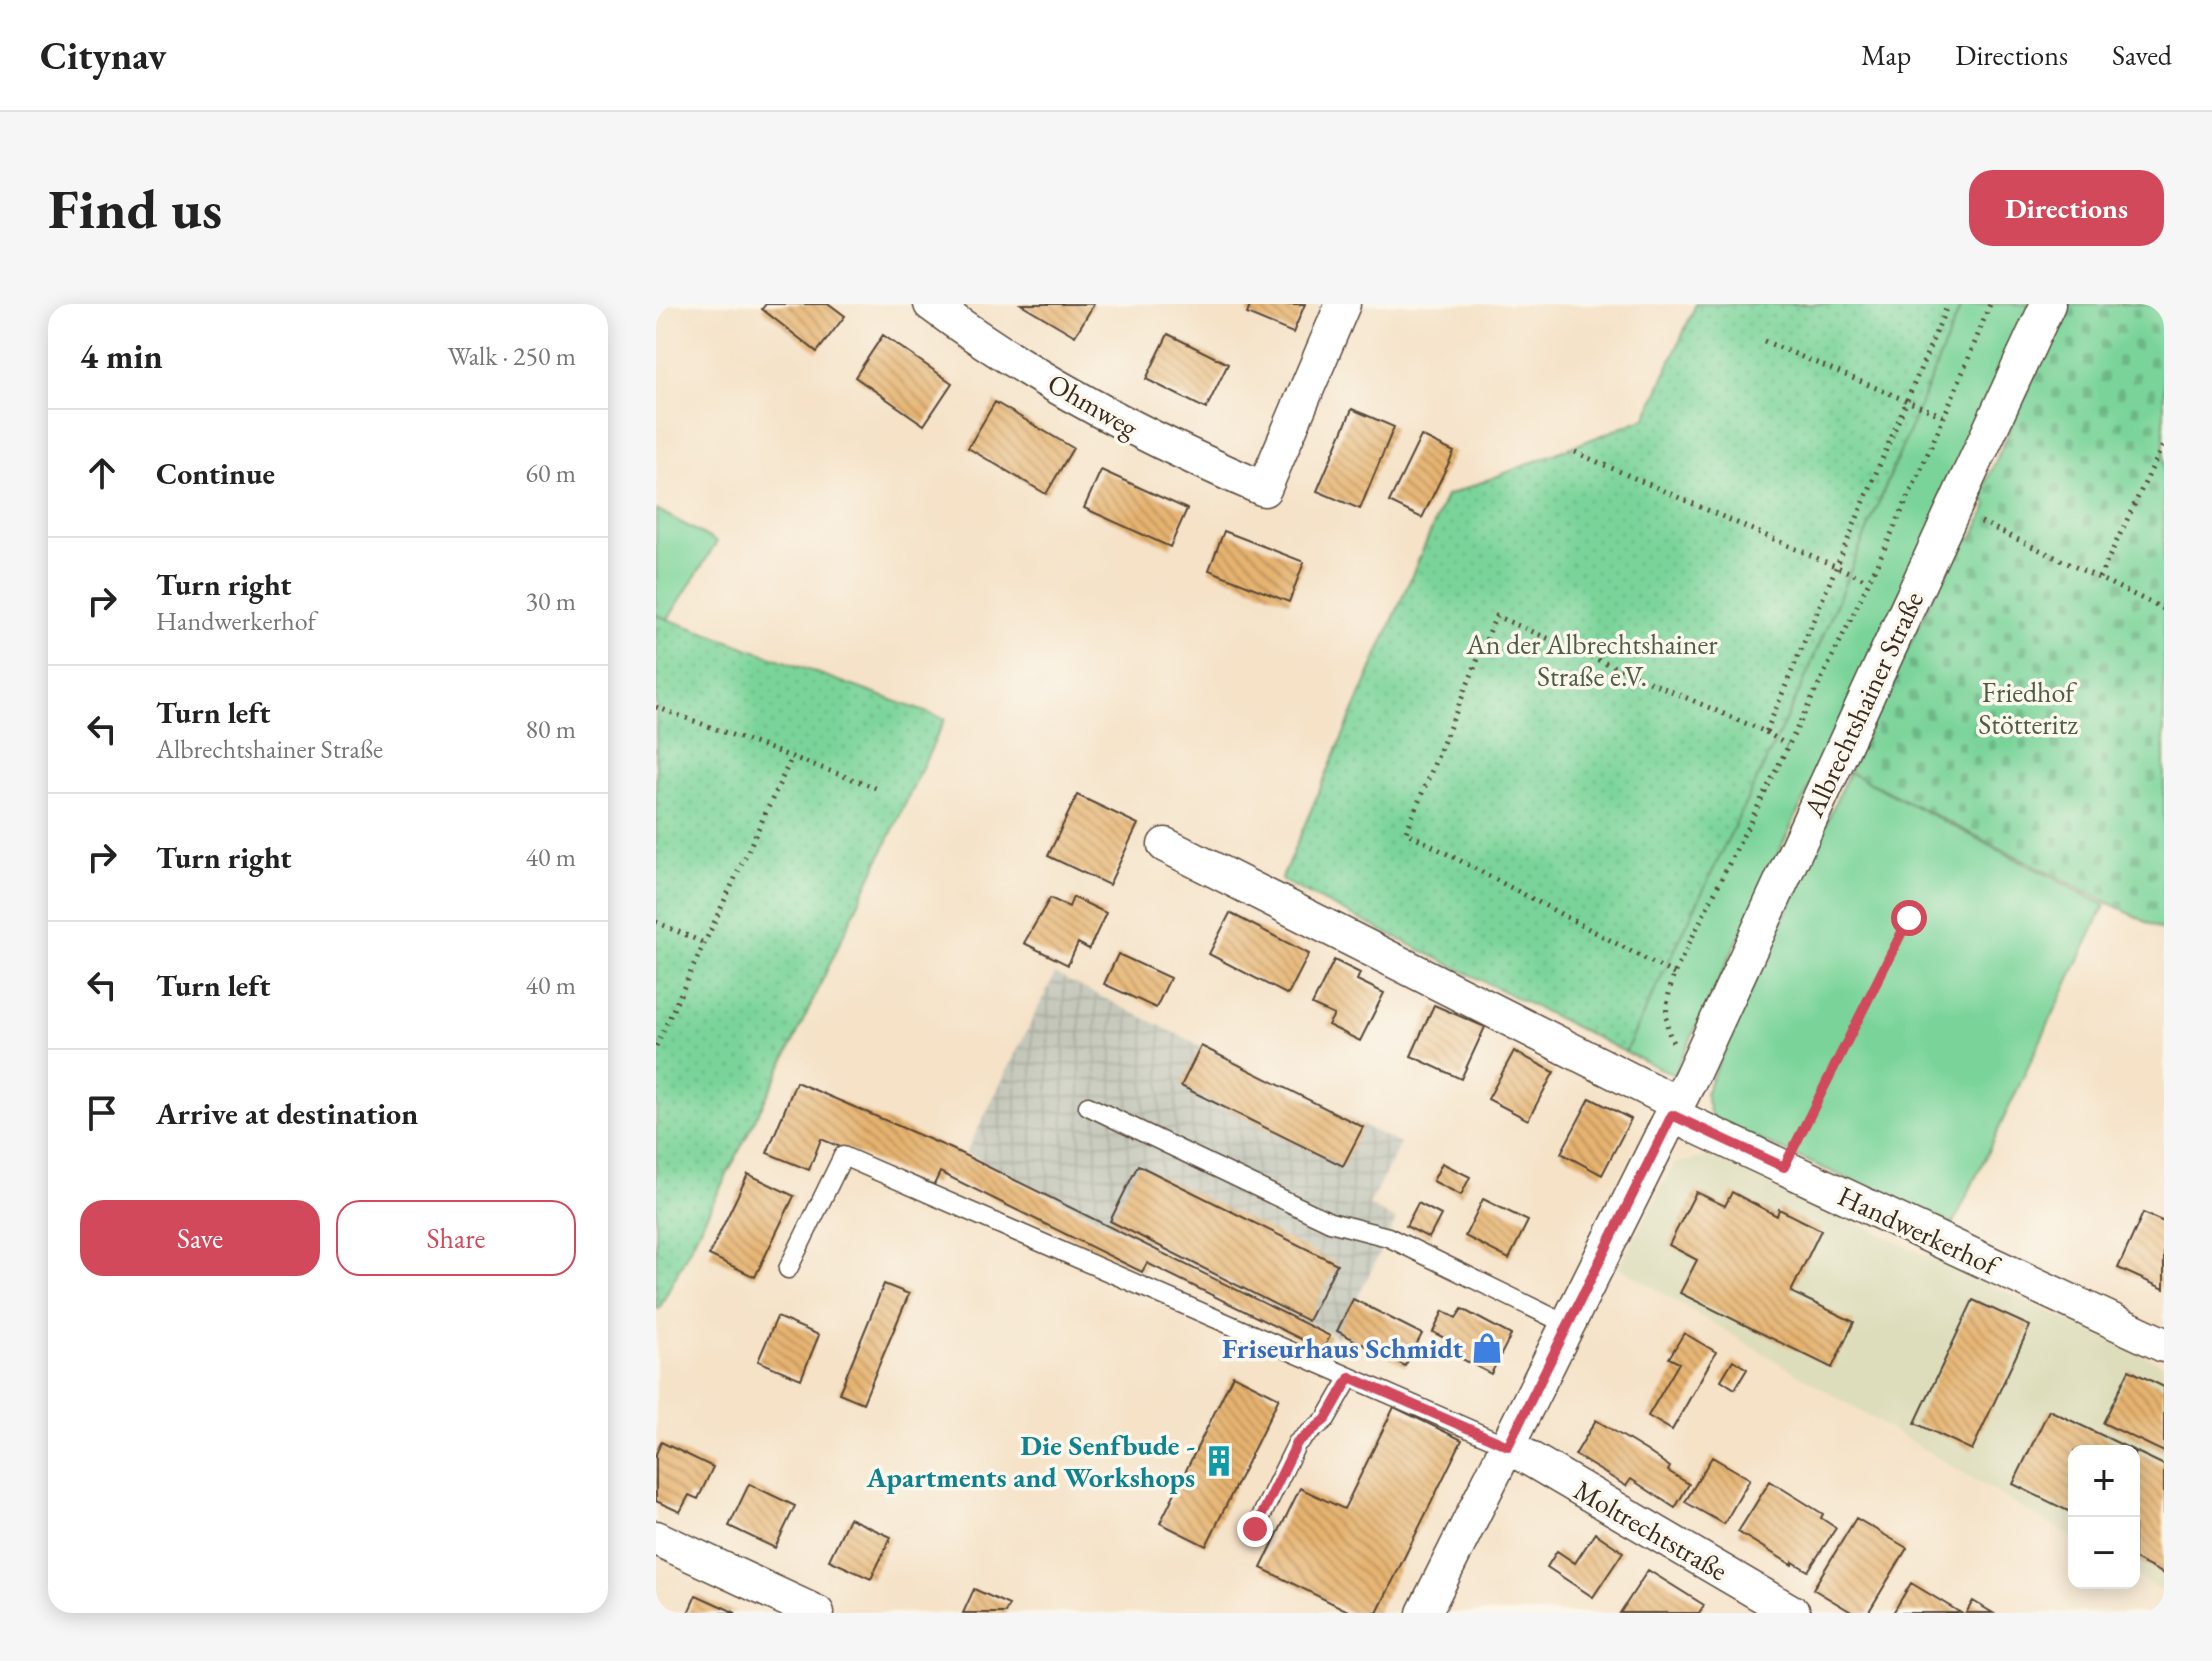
<!DOCTYPE html>
<html lang="en">
<head>
<meta charset="utf-8">
<style>
	body { margin:0; font-family:"EB Garamond",serif; background:#f6f6f6; color:#222 }
	.controls { position:absolute; right:24px; bottom:24px; display:grid; overflow:hidden; border-radius:16px; box-shadow:0 4px 20px #0003 }
	.controls button { width:72px; height:72px; display:grid; place-items:center; padding:0; border:0; border-bottom:2px solid #e0e0e0; background:#fff; color:#222; font:40px sans-serif }
	.stop { position:absolute; width:24px; height:24px; margin:-18px; border:6px solid #d1495b; border-radius:50%; background:#fff }
	.stop.end { background:#d1495b; border-color:#fff; box-shadow:0 2px 8px #0008 }
	.list { margin:0; padding:0; list-style:none }
	h2 { display:flex; justify-content:space-between; align-items:center; height:104px; margin:0; padding:0 32px; font-size:34px }
	h2 small { font-size:26px; font-weight:400; color:#767676 }
	.list li { display:grid; grid-template-columns:52px 1fr auto; gap:24px; align-items:center; box-sizing:border-box; height:128px; padding:0 32px; border-top:2px solid #e0e0e0 }
	.list b { display:block; font-size:30px; white-space:nowrap }
	.list p { margin:0; font-size:26px; white-space:nowrap; color:#767676 }
	.list em { font-size:26px; font-style:normal; color:#767676 }
	.actions { display:flex; gap:16px; padding:24px 32px }
	.actions a { flex:1; padding:18px 0; border:2px solid #d1495b; border-radius:24px; text-align:center; font-size:28px; color:#d1495b }
	.actions .main { background:#d1495b; color:#fff }
	.icon { flex:none; width:44px; height:44px; fill:none; stroke:currentColor; stroke-width:2; stroke-linecap:round; stroke-linejoin:round }
	.map { position:relative; flex:none; width:1508px; height:1309px; overflow:hidden; border-radius:24px }
	header { display:flex; align-items:center; gap:48px; box-sizing:border-box; height:112px; padding:0 40px; background:#fff; border-bottom:2px solid #e0e0e0 }
	header strong { font-size:38px }
	nav { display:flex; gap:44px; margin-inline-start:auto; font-size:28px }
	.intro { display:flex; align-items:center; justify-content:space-between; box-sizing:border-box; height:192px; padding:0 48px }
	h1 { margin:0; font-size:56px }
	.button { padding:20px 36px; border-radius:24px; background:#d1495b; color:#fff; font-size:28px; font-weight:700 }
	main { display:flex; gap:48px; padding:0 48px }
	aside { flex:1; background:#fff; border-radius:24px; box-shadow:0 4px 20px #0003 }
	.map>svg:first-child { display:block }
	.built { fill:#deddbb }
	.industrial { fill:url(#industrial-grid) }
	.green { fill:#7ad49a; stroke:#5a7f5c; stroke-width:2 }
	.cemetery { fill:url(#cemetery-stones); stroke:#5a7f5c; stroke-width:2 }
	.garden { fill:url(#garden-dots); stroke:#5a7f5c; stroke-width:2 }
	.building { fill:url(#building-back-hatch) }
	.lines { fill:none; stroke-linecap:round; stroke-linejoin:round }
	.service-casing { stroke:#574637; stroke-width:21 }
	.minor-casing { stroke:#574637; stroke-width:37 }
	.path { stroke:#574637; stroke-width:5; stroke-dasharray:2 6; stroke-linecap:butt }
	.service { stroke:#fff; stroke-width:18 }
	.minor { stroke:#fff; stroke-width:34 }
	.route { stroke:#d1495b; stroke-width:10 }
	.labels { text-anchor:middle; dominant-baseline:central; stroke-width:7; stroke-linejoin:round; paint-order:stroke }
	.street-label { font-size:28px; fill:#3b2a1e; stroke:#fbf7ec }
	.park-label { font-size:28px; fill:#4e5d43; stroke:#fbf7ec }
	.shop-label { font-size:28px; font-weight:bold; fill:#366cbe; stroke:#fbf7ec; text-anchor:end }
	.culture-label { font-size:28px; font-weight:bold; fill:#0d838f; stroke:#fbf7ec; text-anchor:end }
</style>
</head>
<body>
<header>
<strong>Citynav</strong>
<nav><a>Map</a><a>Directions</a><a>Saved</a></nav>
</header>
<div class="intro"><h1>Find us</h1><a class="button">Directions</a></div>
<main>
<aside>
<h2>4 min<small>Walk · 250 m</small></h2>
<ul class="list">
<li><svg class="icon" aria-label="ahead" viewBox="0 0 24 24"><path d="M12 20V5M6 11l6-6 6 6"/></svg><div><b>Continue</b></div><em>60 m</em></li>
<li><svg class="icon" aria-label="right" viewBox="0 0 24 24"><path d="M7 20v-9h11M14 6l5 5-5 5"/></svg><div><b>Turn right</b><p>Handwerkerhof</p></div><em>30 m</em></li>
<li><svg class="icon" aria-label="left" viewBox="0 0 24 24"><path d="M17 20v-9H6M10 6l-5 5 5 5"/></svg><div><b>Turn left</b><p>Albrechtshainer Straße</p></div><em>80 m</em></li>
<li><svg class="icon" aria-label="right" viewBox="0 0 24 24"><path d="M7 20v-9h11M14 6l5 5-5 5"/></svg><div><b>Turn right</b></div><em>40 m</em></li>
<li><svg class="icon" aria-label="left" viewBox="0 0 24 24"><path d="M17 20v-9H6M10 6l-5 5 5 5"/></svg><div><b>Turn left</b></div><em>40 m</em></li>
<li><svg class="icon" aria-label="arrive" viewBox="0 0 24 24"><path d="M6 21V4h12l-3 4 3 4H6"/></svg><div><b>Arrive at destination</b></div></li>
</ul>
<div class="actions"><a class="main">Save</a><a>Share</a></div>
</aside>
<div class="map">
<svg width="1508" height="1309" viewBox="0 0 1508 1309">
	<defs>
		<pattern id="industrial-grid" width="8" height="8" patternUnits="userSpaceOnUse" patternTransform="scale(2)"><rect width="8" height="8" fill="#c3c6b9"/><path d="M0 4h8M4 0v8" fill="none" stroke="#a8aa9f"/></pattern>
		<pattern id="cemetery-stones" width="16" height="16" patternUnits="userSpaceOnUse" patternTransform="scale(2)"><rect width="16" height="16" fill="#7ad49a"/><path d="M2 7V4a2 2 0 0 1 4 0v3zM10 15v-3a2 2 0 0 1 4 0v3z" fill="#6ab684"/></pattern>
		<pattern id="garden-dots" width="8" height="8" patternUnits="userSpaceOnUse" patternTransform="scale(2)"><rect width="8" height="8" fill="#7ad49a"/><path d="M2 2h.1M6 6h.1" fill="none" stroke="#6ab684" stroke-width="1.8" stroke-linecap="round"/></pattern>
		<pattern id="building-back-hatch" width="6" height="6" patternUnits="userSpaceOnUse" patternTransform="scale(2)"><rect width="6" height="6" fill="#e6b370"/><path d="M-1 5l2 2M0 0l6 6M5-1l2 2" fill="none" stroke="#bc925b"/></pattern>
	</defs>
	<rect width="100%" height="100%" fill="#fbf7ec"/>
	<filter id="ink" filterUnits="userSpaceOnUse"><feTurbulence type="fractalNoise" baseFrequency=".0125" numOctaves="2"/><feDisplacementMap in="SourceGraphic" scale="16" xChannelSelector="R" yChannelSelector="G"/><feConvolveMatrix kernelMatrix="1 2 1 2 8 2 1 2 1" color-interpolation-filters="sRGB"/></filter>
	<filter id="wash" filterUnits="userSpaceOnUse"><feTurbulence type="fractalNoise" baseFrequency=".006" numOctaves="4" result="noise"/><feDisplacementMap in="SourceGraphic" scale="32" xChannelSelector="R" yChannelSelector="G"/><feGaussianBlur stdDeviation="1.8" result="paint"/><feColorMatrix in="noise" values="0 0 0 0 0 0 0 0 0 0 0 0 0 0 0 0 0 1.4 0 .05"/><feComposite in="paint" operator="in"/></filter>
	<g filter="url(#wash)">
		<rect width="100%" height="100%" fill="#f5e2c7"/>
		<path class="built" d="M1055,852L1508,1061V1288L1478,1270V1147H1418V1235L963,963L1018,860Z"/>
		<path class="industrial" d="M399,670L744,840L713,902L740,916L682,1033L310,849Z"/>
		<path class="green" d="M1306,0H1381L1018,771L969,748L1145,384Z
			M0,205L61,238L12,315L0,311Z
			M1193,468L1449,601L1297,921L1067,820L1055,811L1049,789Z"/>
		<path class="cemetery" d="M1410,0H1508V627L1193,468L1302,238L1316,235L1332,201L1325,190Z"/>
		<path class="garden" d="M1040,0H1306L1145,384L969,748L625,576L790,192L990,114Z
			M0,311L289,415L124,766L3,1005L0,1004Z"/>
		<g id="blocks">
			<path class="building" d="M110,0H173L189,12L161,48L106,5Z
				M365,0H438L419,32Z
				M595,0H649L637,29L591,10Z
				M512,30L572,60L550,105L490,75Z
				M227,31L296,79L268,121L199,73Z
				M339,98L417,144L390,190L312,144Z
				M696,105L738,123L704,205L661,187Z
				M765,132L798,148L766,214L733,198Z
				M445,166L531,205L514,243L428,204Z
				M568,227L648,258L633,298L553,266Z
				M421,491L482,520L453,581L392,552Z
				M417,593L450,609L433,645L422,639L412,661L368,639L394,594L413,603Z
				M574,609L653,650L632,691L553,650Z
				M462,650L514,674L500,704L448,680Z
				M678,656L704,669L701,676L728,689L704,737L672,721L678,711L656,701Z
				M778,701L829,723L805,775L755,752Z
				M545,742L707,823L687,862L525,782Z
				M858,747L898,768L872,816L832,795Z
				M140,778L296,845L674,1032L667,1046L491,959L486,968L284,868L278,881L165,835L153,866L111,849Z
				M934,794L975,815L946,871L905,849Z
				M786,859L814,873L805,891L777,877Z
				M482,861L681,960L652,1017L454,917Z
				M92,870L138,892L99,973L53,951Z
				M1040,888L1069,902L1076,888L1121,912L1123,905L1165,926L1135,988L1198,1018L1176,1064L1024,989L1041,956L1013,941Z
				M827,895L872,917L853,955L809,932Z
				M762,899L785,911L773,934L750,922Z
				M1487,909L1508,918V985L1462,964Z
				M228,980L253,990L207,1099L183,1089Z
				M697,995L766,1030L749,1062L681,1027Z
				M1317,996L1374,1022L1316,1146L1259,1119Z
				M806,1005L855,1031L835,1070L785,1044L790,1035L777,1028L787,1007L800,1014Z
				M121,1013L163,1031L145,1075L102,1057Z
				M1028,1029L1060,1048L1016,1126L992,1112L1023,1059L1013,1054Z
				M1077,1056L1091,1065L1079,1085L1065,1076Z
				M1473,1066L1508,1083V1148L1447,1119Z
				M577,1071L623,1094L550,1242L504,1219Z
				M738,1103L806,1136L721,1309H696L605,1264L644,1184L688,1205Z
				M1393,1106L1508,1161V1270L1478,1255V1147H1418V1210L1357,1180Z
				M940,1116L991,1147L1014,1163L1012,1167L1033,1180L1019,1204L975,1175L970,1182L919,1151Z
				M5,1138L57,1163L42,1195L33,1191L24,1208L0,1197V1150Z
				M1056,1153L1094,1175L1068,1220L1029,1198Z
				M1114,1177L1167,1210L1165,1214L1180,1224L1152,1267L1137,1258L1136,1261L1082,1228Z
				M93,1180L139,1202L119,1244L73,1222Z
				M193,1214L235,1233L215,1275L173,1256Z
				M1200,1214L1251,1244L1212,1309H1197L1157,1285Z
				M939,1229L967,1248L937,1293L891,1263L901,1247L919,1259Z
				M992,1266L1048,1301L1043,1309H964Z
				M1255,1279L1305,1309H1237Z
				M318,1285L353,1301L349,1309H307Z
				M40,1291L80,1309H32Z
				M1317,1297L1337,1309H1310Z"/>
		</g>
	</g>
	<g filter="url(#ink)">
		<use href="#blocks" fill-opacity="0" stroke="#574637" stroke-width="2"/>
		<g class="lines">
			<defs>
				<path id="service" d="M432,802L674,918L732,933L912,1021
					M132,965L187,852L852,1142
					M599,1225L641,1139L670,1115L694,1073"/>
				<path id="minor" d="M275,0C376,76 492,135 608,185L687,0
					M509,541L1022,800
					M1016,811L1508,1041
					M852,1142L1137,1309
					M0,1234L161,1309
					M768,1309L1036,771L1392,0"/>
			</defs>
			<use href="#service" class="service-casing"/>
			<use href="#minor" class="minor-casing"/>
			<path class="path" d="M1108,37L1287,112
				M919,148L1211,276
				M1325,218L1508,305
				M1443,274L1508,139
				M0,403L223,485
				M1110,428L1131,441
				M0,618L48,639
				M1018,670L750,528L840,312L1110,428L1292,0
				M1017,738C1005,717 1012,691 1018,670C1127,449 1245,230 1334,0
				M0,742L136,453
				M1143,835L1253,614"/>
			<use href="#service" class="service"/>
			<use href="#minor" class="minor"/>
		</g>
	</g>
	<g class="lines" filter="url(#ink)">
		<path class="route" d="M599,1225L641,1139L670,1115L694,1073L852,1142L1016,811L1128,863L1253,614"/>
	</g>
	<defs>
		<symbol id="shop-bare" viewBox="-9 -9 18 18"><path d="M-5-2.5h2.3a2.7 3.5 0 0 1 5.4 0H5L5.5 6h-11ZM-1.5-2.5h3a1.5 2.3 0 0 0-3 0Z" fill="#3f7fe0" stroke="#fbf7ec" stroke-width="2.5" paint-order="stroke"/></symbol>
		<symbol id="building-bare" viewBox="-9 -9 18 18"><path d="M-4-6H4V6H1V3H-1V6H-4ZM-2.5-4.3h1.7v1.8h-1.7ZM.8-4.3h1.7v1.8H.8ZM-2.5-1h1.7V.8h-1.7ZM.8-1h1.7V.8H.8Z" fill="#0f9aa8" stroke="#fbf7ec" stroke-width="2.5" paint-order="stroke"/></symbol>
	</defs>
	<g fill-rule="evenodd">
		<use href="#shop-bare" x="809" y="1022" width="44" height="44"/>
		<use href="#building-bare" x="541" y="1135" width="44" height="44"/>
	</g>
	<g class="labels">
		<g class="street-label">
			<text transform="translate(437 101) rotate(30)">Ohmweg</text>
			<text transform="translate(1207 400) rotate(-65)">Albrechtshainer Straße</text>
			<text transform="translate(1262 926) rotate(25)">Handwerkerhof</text>
			<text transform="translate(995 1226) rotate(30)">Moltrechtstraße</text>
		</g>
		<g class="park-label">
			<text x="936" y="340">An der Albrechtshainer<tspan x="936" dy="32">Straße e.V.</tspan></text>
			<text x="1372" y="388">Friedhof<tspan x="1372" dy="32">Stötteritz</tspan></text>
		</g>
		<g class="shop-label">
			<text x="807" y="1044">Friseurhaus Schmidt</text>
		</g>
		<g class="culture-label">
			<text x="539" y="1141">Die Senfbude -<tspan x="539" dy="32">Apartments and Workshops</tspan></text>
		</g>
	</g>
</svg>
<div class="controls">
<button>+</button>
<button>−</button>
</div>
<div class="stop" style="left:1253px;top:614px"></div>
<div class="stop end" style="left:599px;top:1225px"></div>
</div>
</main>
</body>
</html>
